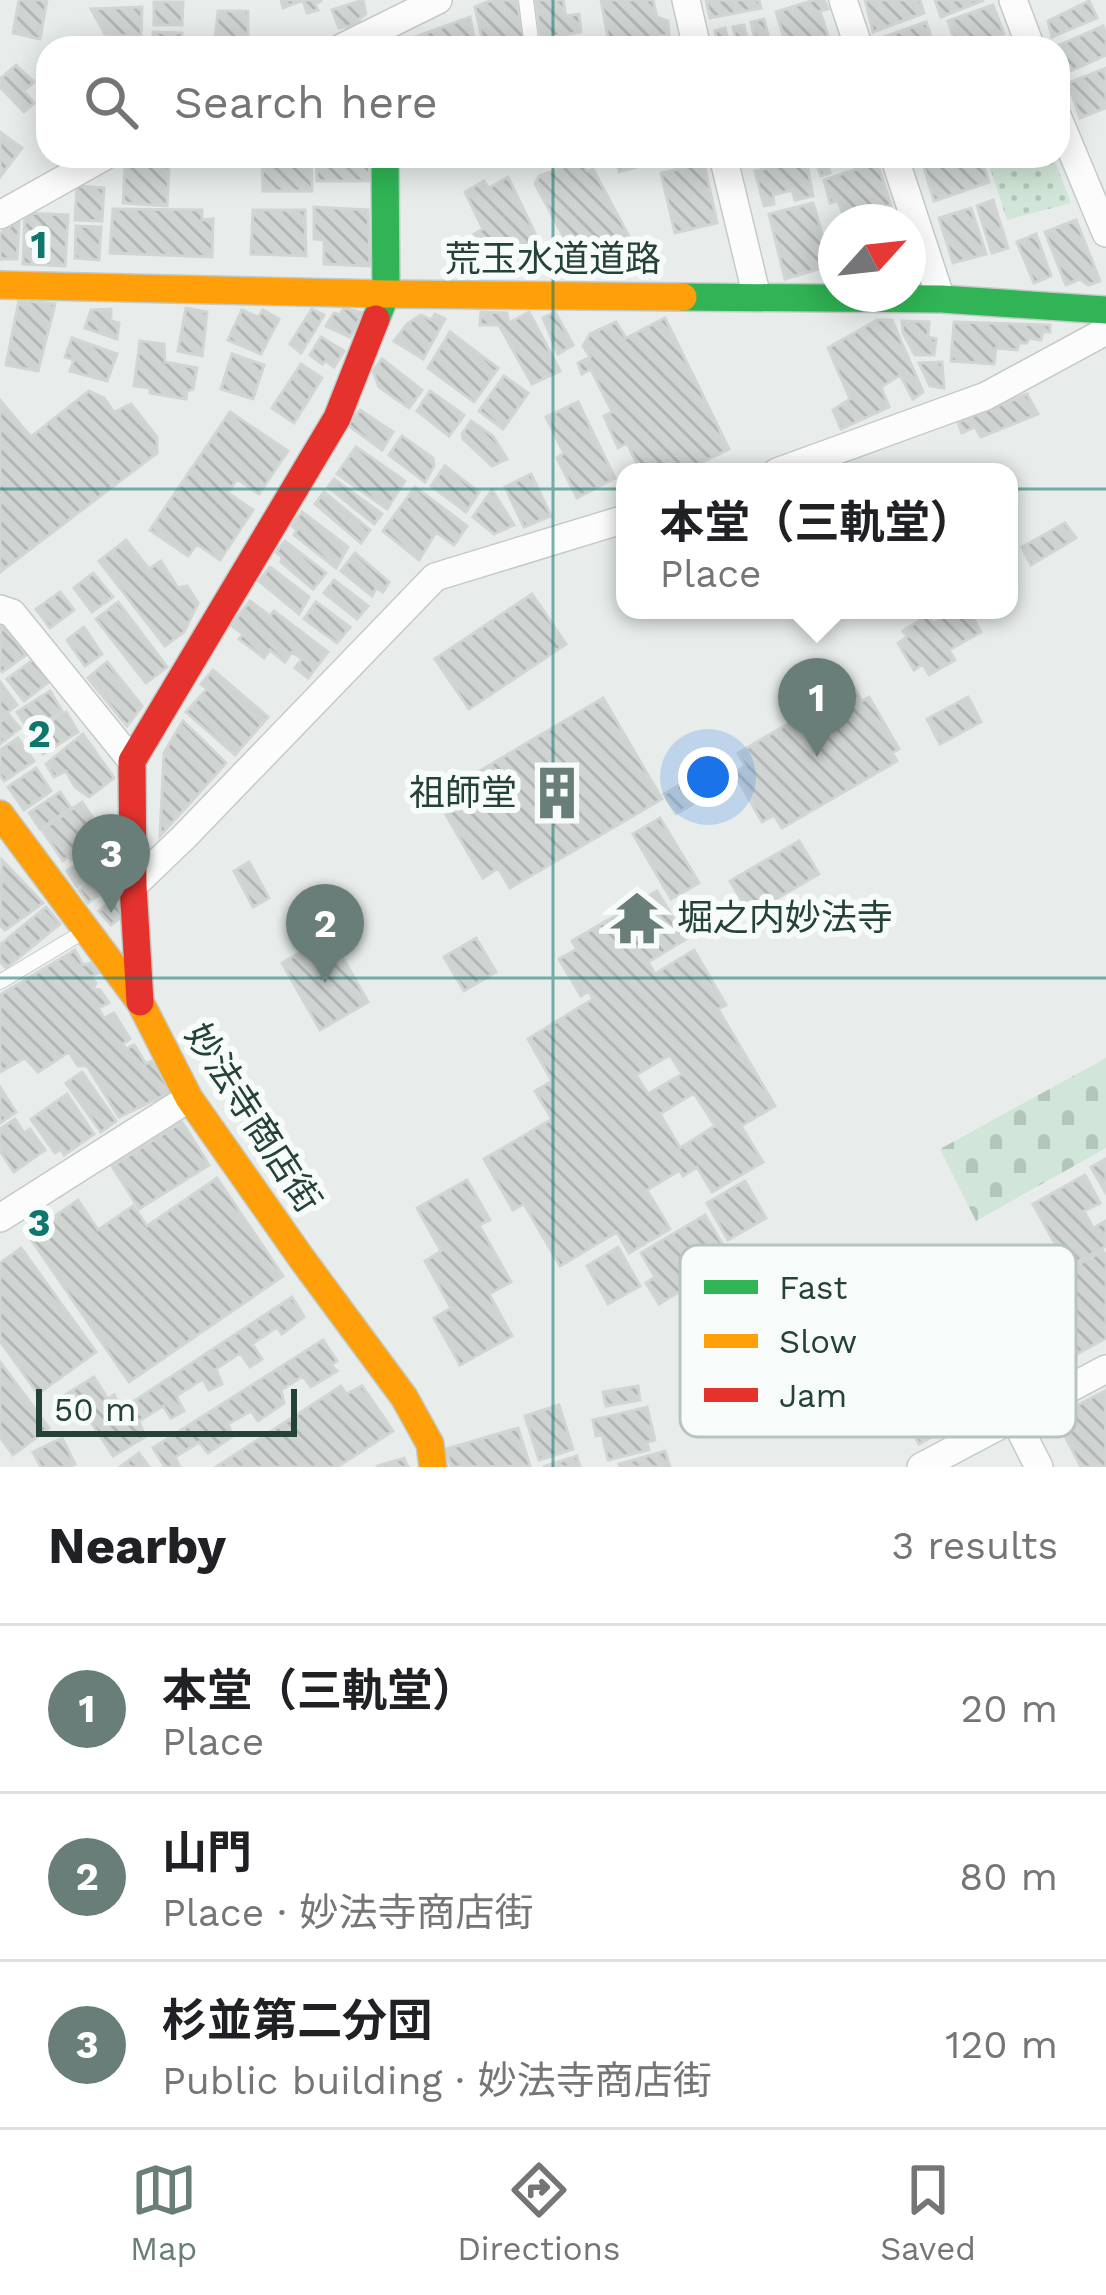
<!DOCTYPE html>
<html lang="en">
<head>
<meta charset="utf-8">
<style>
	body { margin:0; font-family:"Work Sans","Noto Sans JP",sans-serif; background:#f6f6f6; color:#202124 }
	.compass { position:absolute; left:818px; top:204px; width:108px; height:108px; border-radius:50%; background:#fff; box-shadow:0 6px 30px #0003; rotate:63deg }
	.scale { position:absolute; left:36px; bottom:30px; width:261px; box-sizing:border-box; padding-left:12px; border:6px solid #24423a; border-top:0; font-size:33px; line-height:42px; white-space:nowrap; color:#24423a; -webkit-text-stroke:9px #f7fbf9; paint-order:stroke }
	.you { position:absolute; left:708px; top:777px; width:42px; height:42px; margin:-30px; border:9px solid #fff; border-radius:50%; background:#1a73e8; box-shadow:0 0 0 18px #1a73e833 }
	.badge { display:grid; place-items:center; width:78px; height:78px; border-radius:50%; background:#697e78; color:#fff; font-size:39px; font-weight:700 }
	.pin { position:absolute; translate:-50% -99px; filter:drop-shadow(0 3px 6px #0008) }
	.pin::after { content:''; position:absolute; top:63px; width:42px; height:36px; background:inherit; clip-path:polygon(0 0,100% 0,50% 100%) }
	.popup { position:absolute; left:616px; top:463px; width:402px; height:156px; box-sizing:border-box; display:grid; place-content:center; border-radius:24px; background:#fff; filter:drop-shadow(0 3px 9px #0005); font-size:39px; white-space:nowrap; color:#757577 }
	.popup b { font-size:45px; color:#202124 }
	.popup::after { content:''; position:absolute; left:50%; top:100%; margin-left:-24px; border:24px solid transparent; border-top-color:#fff }
	.list { margin:0; padding:0; list-style:none }
	h2 { display:flex; justify-content:space-between; align-items:center; height:156px; margin:0; padding:0 48px; font-size:51px }
	h2 small { font-size:39px; font-weight:400; color:#757577 }
	.list li { display:grid; grid-template-columns:78px 1fr auto; gap:36px; align-items:center; box-sizing:border-box; height:168px; padding:0 48px; border-top:3px solid #e0e0e0 }
	.list b { display:block; font-size:45px; white-space:nowrap }
	.list p { margin:0; font-size:39px; white-space:nowrap; color:#757577 }
	.list em { font-size:39px; font-style:normal; color:#757577 }
	.icon { flex:none; width:66px; height:66px; fill:none; stroke:currentColor; stroke-width:2; stroke-linecap:round; stroke-linejoin:round }
	.map { position:relative; flex:none; width:1106px; height:1467px; overflow:hidden }
	.search { position:absolute; background:#fff; box-shadow:0 6px 30px #0003; left:36px; right:36px; top:36px; height:132px; display:flex; align-items:center; gap:30px; box-sizing:border-box; padding:0 42px; border-radius:36px; color:#757577; font-size:45px }
	.sheet { height:660px; background:#fff }
	nav { display:flex; justify-content:space-around; align-items:center; box-sizing:border-box; height:168px; border-top:3px solid #e0e0e0; background:#fff; font-size:33px; color:#757577 }
	nav a { display:grid; justify-items:center; gap:6px }
	nav .on { color:#697e78 }
	.map>svg:first-child { display:block }
	.green { fill:url(#green-dots) }
	.cemetery { fill:url(#cemetery-stones) }
	.building { fill:url(#building-back-hatch); stroke:#d1d6d4; stroke-width:3; fill-rule:evenodd }
	.lines { fill:none; stroke-linecap:round; stroke-linejoin:round }
	.lane-casing { stroke:#c5cac8; stroke-width:16 }
	.street-casing { stroke:#c5cac8; stroke-width:30 }
	.fast-casing { stroke:#c3cbc8; stroke-width:30 }
	.slow-casing { stroke:#c3cbc8; stroke-width:30 }
	.jam-casing { stroke:#c3cbc8; stroke-width:30 }
	.lane { stroke:#fcfcfc; stroke-width:14 }
	.street { stroke:#fcfcfc; stroke-width:27 }
	.fast { stroke:#30b455; stroke-width:27 }
	.slow { stroke:#ff9f0a; stroke-width:27 }
	.jam { stroke:#e5322d; stroke-width:27 }
	.grid { fill:none; stroke:#0f766e; stroke-width:3; stroke-opacity:0.55 }
	.labels { text-anchor:middle; dominant-baseline:central; stroke-width:12; stroke-linejoin:round; paint-order:stroke }
	.street-label { font-size:36px; fill:#24423a; stroke:#f7fbf9 }
	.poi-label { font-size:36px; fill:#24423a; stroke:#f7fbf9; text-anchor:end }
	.key { fill:#f7fbf9; stroke:#b8c4c0; stroke-width:3 }
	.key-label { font-size:33px; fill:#24423a }
	.grid-label { font-size:39px; text-anchor:middle; font-weight:bold; fill:#0f766e; stroke:#f7fbf9; stroke-width:12; stroke-linejoin:round; paint-order:stroke }
</style>
</head>
<body>
<div class="map">
<svg width="1106" height="1467" viewBox="0 0 1106 1467">
	<defs>
		<pattern id="green-dots" width="8" height="8" patternUnits="userSpaceOnUse" patternTransform="scale(3)"><rect width="8" height="8" fill="#d1e6d8"/><path d="M2 2h.1M6 6h.1" fill="none" stroke="#b3c6ba" stroke-width="1.8" stroke-linecap="round"/></pattern>
		<pattern id="cemetery-stones" width="16" height="16" patternUnits="userSpaceOnUse" patternTransform="scale(3)"><rect width="16" height="16" fill="#d1e6d8"/><path d="M2 7V4a2 2 0 0 1 4 0v3zM10 15v-3a2 2 0 0 1 4 0v3z" fill="#b3c6ba"/></pattern>
		<pattern id="building-back-hatch" width="6" height="6" patternUnits="userSpaceOnUse" patternTransform="scale(3)"><rect width="6" height="6" fill="#cfd4d2"/><path d="M-1 5l2 2M0 0l6 6M5-1l2 2" fill="none" stroke="#b2b7b5"/></pattern>
	</defs>
	<rect width="100%" height="100%" fill="#e8edeb"/>
	<path class="green" d="M986,156H1053L1071,203L1007,220Z"/>
	<path class="cemetery" d="M1106,1058V1148L976,1221L940,1149Z"/>
	<path class="building" d="M19,0H47L40,39L13,33Z
		M281,0H321V1L315,4L318,10L307,13L303,0L283,8Z
		M363,0L366,14L360,18L359,24L339,28L332,10Z
		M492,0H516L527,47L484,48L475,7Z
		M535,0H563L566,16L579,14L581,32L541,39Z
		M601,0H653L657,17L668,21L669,35L609,44Z
		M706,0H759L761,8L710,18Z
		M814,0H824L828,9L820,11L831,45L837,44L839,48H787L776,12Z
		M865,0H920L924,13L873,32Z
		M935,0H984L941,17Z
		M1089,1L1097,18L1052,37L1048,21Z
		M154,2H183L182,25H154Z
		M993,5L1004,34L967,48H957L948,21Z
		M142,7L141,37L105,34L91,9Z
		M218,11H248V38L215,39Z
		M470,17L476,48H405L404,41Z
		M764,19L770,43L757,48L751,22Z
		M926,22L935,48H887L884,37Z
		M744,25L749,48H738L733,27Z
		M1103,26L1106,34V55L1066,73L1058,48L1055,47Z
		M725,28L730,48H719L715,31Z
		M153,32L182,33V48H153Z
		M94,40L141,42V48H93Z
		M16,65L34,82L24,91L34,103L24,112L0,87V79Z
		M1106,68V108L1080,118L1068,83Z
		M0,132L22,148L0,177Z
		M262,156H311L312,191H263Z
		M316,156H369L370,181H317Z
		M421,156H462L421,166Z
		M615,156H653L654,162L619,172Z
		M813,156H851L828,165L830,173L821,176Z
		M959,156H980L989,182L934,201L924,167Z
		M158,158L160,166H169L167,206L123,203L125,166L133,165L135,159Z
		M806,159L813,196L795,200L792,190L773,195L774,204L764,206L755,171Z
		M581,161L587,171L593,169L647,270L638,272L632,258L607,272L580,267L535,184L539,176Z
		M877,162L891,205L845,220L838,201L830,203L824,180Z
		M704,163L717,223L675,233L661,173Z
		M508,177L542,248L516,263L508,249L487,260L474,234L483,229L465,192L484,181L489,188Z
		M77,186L104,188L102,221L75,220Z
		M993,200L1008,248L992,253L977,206Z
		M813,203L825,244L831,245L835,264L785,279L769,214Z
		M314,207L368,210L370,266L324,264V240L314,239Z
		M971,208L986,254L953,263L939,218Z
		M113,209L202,210V220L213,219L212,257L110,253Z
		M253,210H305L306,256L251,254Z
		M25,213L68,215L65,266L23,264Z
		M1076,220L1100,281L1088,285L1080,279L1066,285L1045,232Z
		M19,221L17,259H0V233L3,232L4,226L10,227L11,222Z
		M76,226L101,227L99,260L75,258Z
		M1036,234L1051,276L1034,283L1017,242Z
		M19,300L55,304L38,371L6,365Z
		M186,308L207,312L202,356L178,351Z
		M344,308L363,313L350,337L326,326L334,313L340,315Z
		M111,309V321L119,323L117,339L85,328L91,310Z
		M312,309L324,315L301,353L290,344Z
		M242,310L258,317L263,310L279,319L261,354L228,340Z
		M481,312L507,313L509,323L529,312L560,371L532,384L499,325H480Z
		M555,312L573,345L558,354L543,318Z
		M435,314L445,319L423,359L394,341L407,324L421,315L431,320Z
		M665,318L729,449L682,472H641L627,443L618,448L604,416L612,412L591,369L582,374L578,363L590,357L583,346L590,334L616,322L626,338Z
		M877,320H892L923,392L913,399L900,375L881,387L889,407L841,429L833,410L850,399L828,348Z
		M902,321L929,322L928,337L936,339L934,355H915L903,333Z
		M954,322L1050,325V332H1043L1041,340L1029,338L1027,343H1019L1017,350L996,348L994,364L951,361Z
		M450,332L498,368L474,402L428,368Z
		M321,337L344,351L334,367L326,361L322,364L310,355Z
		M72,338L117,354L107,381L70,371L74,360L65,357Z
		M140,341L164,344L165,362L197,368L193,389L187,391L186,399L150,393V388L134,386Z
		M232,354L264,365L253,399L221,389Z
		M382,359L422,390L409,408L379,387L373,371Z
		M942,362L944,388L930,386L919,363Z
		M301,364L322,378L294,423L272,408Z
		M504,376L528,393L503,429L479,411Z
		M89,391L104,398L114,412L131,404L157,437V453L0,572V400L31,437Z
		M430,391L464,415L449,436L417,411Z
		M1027,394L1038,414L981,437L975,427L962,433L958,422Z
		M578,402L615,478L577,498L557,458L564,453L546,417Z
		M360,410L393,432L382,450L348,425Z
		M230,412L288,451L259,494L237,479L228,493L253,510L220,560L197,544L188,556L150,530Z
		M471,421L493,436L507,459L492,466L463,439L462,434Z
		M402,436L433,458L434,466L425,482L389,455Z
		M356,447L405,481L387,509L337,474Z
		M445,466L479,492L466,512L431,486Z
		M531,474L551,516L524,527L505,487Z
		M334,479L382,514L374,524L328,487Z
		M415,487L467,526L454,545L436,532L419,560L383,531Z
		M492,490L514,525L494,534L473,517Z
		M324,492L370,530L361,543L315,504Z
		M302,512L348,547L336,568L294,535L297,530L291,525Z
		M1065,523L1076,538L1031,565L1022,547Z
		M126,540L149,569L161,561L178,588L187,586L198,603L184,632L165,646L99,561Z
		M285,541L326,573L313,589L281,562L282,557L276,552Z
		M355,553L389,582L383,592L376,588L372,596L341,571Z
		M270,567L309,597L299,614L259,581Z
		M93,573L113,597L92,612L74,588Z
		M334,580L368,606L357,619L324,593Z
		M60,592L74,610L50,628L36,609Z
		M532,594L566,644L469,709L435,659Z
		M250,601L270,616L274,611L328,652L308,678L295,668L302,659L292,652L285,662L270,650L264,658L239,639L243,634L231,625Z
		M118,602L167,667L146,683L96,619Z
		M316,602L350,627L337,643L304,619Z
		M956,610H968L981,632L949,650L955,660L929,675L923,664L914,670L898,643L907,637L903,631L928,615L933,623Z
		M1,621L26,655L2,672L0,670Z
		M84,627L102,654L85,666L67,640Z
		M34,659L50,681L24,701L7,679Z
		M107,662L142,706L127,726L88,678Z
		M213,670L268,717L235,755L186,712L207,689L201,684Z
		M0,682L17,705L0,718Z
		M853,686L862,701L869,697L899,749L892,753L897,761L782,828L774,815L762,822L734,773L745,766L738,753Z
		M50,691L62,711L29,731L17,712Z
		M968,697L981,722L940,744L927,719Z
		M603,698L662,799L510,888L498,868L483,878L446,815L462,806L451,788Z
		M66,712L78,732L43,754L31,734Z
		M9,715L20,728L0,744V722Z
		M183,721L226,763L160,836L164,753Z
		M83,734L114,778L89,797L75,787L66,771L54,777L46,764Z
		M18,738L34,761L4,781L0,775V750Z
		M725,758L737,778L676,814L664,794Z
		M36,768L51,791L24,810L8,787Z
		M60,792L71,808L40,829L29,813Z
		M82,802L106,837L71,860L69,856L63,861L42,830Z
		M660,818L699,883L671,899L633,834Z
		M111,841L122,857L77,887L67,871Z
		M799,841L819,874L750,914L730,881Z
		M2,860L43,903L5,930L0,925Z
		M249,862L269,898L253,907L234,871Z
		M113,865L122,878L88,903L79,890Z
		M657,891L686,939L648,962L655,974L694,950L726,1005L718,1009L775,1106L741,1126L763,1162L712,1192L697,1167L683,1176L680,1170L647,1190L670,1229L629,1253L617,1232L560,1266L524,1204L513,1210L484,1159L552,1119L535,1091L552,1081L528,1039L593,999L589,991L581,996L559,959L577,949L572,941ZM670,1055L682,1074L648,1094L636,1075ZM694,1093L715,1126L680,1148L660,1114Z
		M112,900L124,915L111,925L99,911Z
		M46,907L60,924L6,968L0,961V945Z
		M330,935L368,1002L320,1030L282,963Z
		M476,938L496,972L464,991L444,957Z
		M75,950L83,965L91,963L98,973L91,977L96,983L93,989L100,990L109,1003L98,1008L104,1018L114,1013L130,1039L123,1044L126,1049L134,1045L146,1064L152,1061L171,1092L119,1117L87,1066H78L69,1052L38,1072L25,1058L0,1072V995Z
		M82,1072L116,1121L101,1132L66,1083Z
		M0,1087L16,1112L0,1123Z
		M67,1094L94,1134L64,1155L61,1149L55,1153L31,1119Z
		M15,1119L24,1133L30,1129L45,1150L14,1172L0,1151V1129Z
		M182,1122L209,1165L139,1209L112,1166Z
		M1106,1159V1193L1091,1167Z
		M1085,1175L1100,1203L1084,1211L1093,1228L1106,1221V1246L1068,1267L1033,1204Z
		M217,1178L283,1276L129,1382L28,1235L78,1200L98,1230L133,1206L147,1226Z
		M467,1180L490,1220L479,1225L511,1282L489,1294L512,1336L460,1365L434,1318L451,1308L425,1261L441,1251L417,1208Z
		M745,1181L766,1218L728,1240L707,1203Z
		M705,1215L732,1260L659,1304L646,1283L655,1277L641,1253Z
		M618,1247L640,1286L608,1304L587,1266Z
		M21,1248L96,1352L38,1394L0,1341V1263Z
		M1103,1251L1106,1256V1338L1057,1365L1019,1297Z
		M292,1297L304,1317L282,1334L277,1327L252,1344L262,1359L250,1367L240,1353L216,1369L222,1384L209,1390L203,1379L176,1396L184,1411L171,1418L163,1406L139,1421L145,1437L113,1456L82,1408L76,1410L69,1399L61,1407L57,1400L94,1377L108,1399L114,1395L122,1409Z
		M323,1340L337,1361L331,1365L337,1371L311,1387L303,1376L281,1390L284,1403L258,1421L251,1411L228,1424L233,1436L208,1453L199,1442L175,1457L180,1467H165L153,1448Z
		M0,1362L49,1428L13,1455L0,1437Z
		M341,1386L346,1394L362,1386L393,1431L337,1467H216Z
		M638,1386L640,1400L606,1406L603,1392Z
		M962,1390L975,1414L919,1444L906,1420Z
		M1105,1391L1106,1467H1081L1055,1417Z
		M559,1405L573,1449L539,1460L525,1416Z
		M647,1407L655,1440L647,1442L649,1450L608,1460L602,1434L596,1436L593,1420Z
		M518,1428L530,1466L451,1467L446,1449Z
		M62,1438L75,1464L69,1467H41L33,1452Z
		M665,1451L670,1467H620L619,1464Z
		M139,1453L149,1467H120Z
		M577,1456L580,1467H543Z
		M404,1458L408,1467H377V1466Z"/>
	<g class="lines">
		<defs>
			<path id="lane" d="M526,0L532,48
				M0,982L83,932"/>
			<path id="street" d="M686,0L697,48
				M843,0L859,48
				M1013,0L1031,48
				M341,48L438,0
				M1058,118L1106,233
				M723,156L757,297
				M894,156L941,299
				M0,215L105,156
				M777,472L986,396L1106,331
				M0,609L12,613L132,761
				M133,886L184,837L435,577L625,519
				M0,1218L189,1098
				M1015,1420L1039,1467
				M921,1467L1106,1369"/>
			<path id="fast" d="M683,297L941,299L1106,310
				M376,319L386,294L385,156"/>
			<path id="slow" d="M0,285L386,294L683,297
				M0,814L140,1002L189,1098L302,1259L404,1397L430,1444L433,1467"/>
			<path id="jam" d="M140,1002L133,886L132,761L337,418L376,319"/>
		</defs>
		<use href="#lane" class="lane-casing"/>
		<use href="#street" class="street-casing"/>
		<use href="#fast" class="fast-casing"/>
		<use href="#slow" class="slow-casing"/>
		<use href="#jam" class="jam-casing"/>
		<use href="#lane" class="lane"/>
		<use href="#street" class="street"/>
		<use href="#fast" class="fast"/>
		<use href="#slow" class="slow"/>
		<use href="#jam" class="jam"/>
	</g>
	<path class="grid" d="M553,0V48M553,156V1467M0,489H1106M0,978H1106"/>
	<defs>
		<symbol id="building-bare" viewBox="-9 -9 18 18"><path d="M-4-6H4V6H1V3H-1V6H-4ZM-2.5-4.3h1.7v1.8h-1.7ZM.8-4.3h1.7v1.8H.8ZM-2.5-1h1.7V.8h-1.7ZM.8-1h1.7V.8H.8Z" fill="#697e78" stroke="#f7fbf9" stroke-width="2.5" paint-order="stroke"/></symbol>
		<symbol id="temple-bare" viewBox="-9 -9 18 18"><path d="M0-6L5-2H3V0L6.5 2.5H4V6H1.5V3h-3V6H-4V2.5H-6.5L-3 0V-2H-5Z" fill="#697e78" stroke="#f7fbf9" stroke-width="2.5" paint-order="stroke"/></symbol>
	</defs>
	<g fill-rule="evenodd">
		<use href="#building-bare" x="519" y="755" width="76" height="76"/>
		<use href="#temple-bare" x="599" y="880" width="76" height="76"/>
	</g>
	<g class="labels">
		<g class="street-label">
			<text x="553" y="259">荒玉水道道路</text>
			<text transform="translate(253 1118) rotate(57)">妙法寺商店街</text>
		</g>
		<g class="poi-label">
			<text x="517" y="793">祖師堂</text>
			<text x="677" y="918" text-anchor="start">堀之内妙法寺</text>
		</g>
	</g>
	<rect x="680" y="1245" width="396" height="192" rx="18" class="key"/>
	<rect x="704" y="1280" width="54" height="14" fill="#30b455"/>
	<rect x="704" y="1334" width="54" height="14" fill="#ff9f0a"/>
	<rect x="704" y="1388" width="54" height="14" fill="#e5322d"/>
	<g class="key-label">
		<text x="779" y="1299">Fast</text>
		<text x="779" y="1353">Slow</text>
		<text x="779" y="1407">Jam</text>
	</g>
	<g class="grid-label">
		<text x="39" y="258">1</text>
		<text x="39" y="747">2</text>
		<text x="39" y="1236">3</text>
	</g>
</svg>
<svg class="compass" viewBox="-18 -18 36 36"><path d="M0-13l5 13h-10z" fill="#e53935"/><path d="M0 13l5-13h-10z" fill="#757577"/></svg>
<div class="scale">50 m</div>
<div class="you"></div>
<div class="pin badge" style="left:817px;top:757px">1</div>
<div class="popup"><b>本堂（三軌堂）</b>Place</div>
<div class="pin badge" style="left:325px;top:983px">2</div>
<div class="pin badge" style="left:111px;top:913px">3</div>
<div class="search"><svg class="icon" aria-label="search" viewBox="0 0 24 24"><circle cx="10" cy="10" r="6"/><path d="M15 15l6 6"/></svg>Search here</div>
</div>
<section class="sheet">
<h2>Nearby<small>3 results</small></h2>
<ul class="list">
<li><span class="badge">1</span><div><b>本堂（三軌堂）</b><p>Place</p></div><em>20 m</em></li>
<li><span class="badge">2</span><div><b>山門</b><p>Place · 妙法寺商店街</p></div><em>80 m</em></li>
<li><span class="badge">3</span><div><b>杉並第二分団</b><p>Public building · 妙法寺商店街</p></div><em>120 m</em></li>
</ul>
</section>
<nav>
<a class="on"><svg class="icon" aria-label="map" viewBox="0 0 24 24"><path d="M3 6l6-2 6 2 6-2v14l-6 2-6-2-6 2zM9 4v14M15 6v14"/></svg>Map</a>
<a><svg class="icon" aria-label="directions" viewBox="0 0 24 24"><path d="M12 3l9 9-9 9-9-9zM9 14v-3h6M13 9l2 2-2 2"/></svg>Directions</a>
<a><svg class="icon" aria-label="saved" viewBox="0 0 24 24"><path d="M7 4h10v16l-5-4-5 4z"/></svg>Saved</a>
</nav>
</body>
</html>
